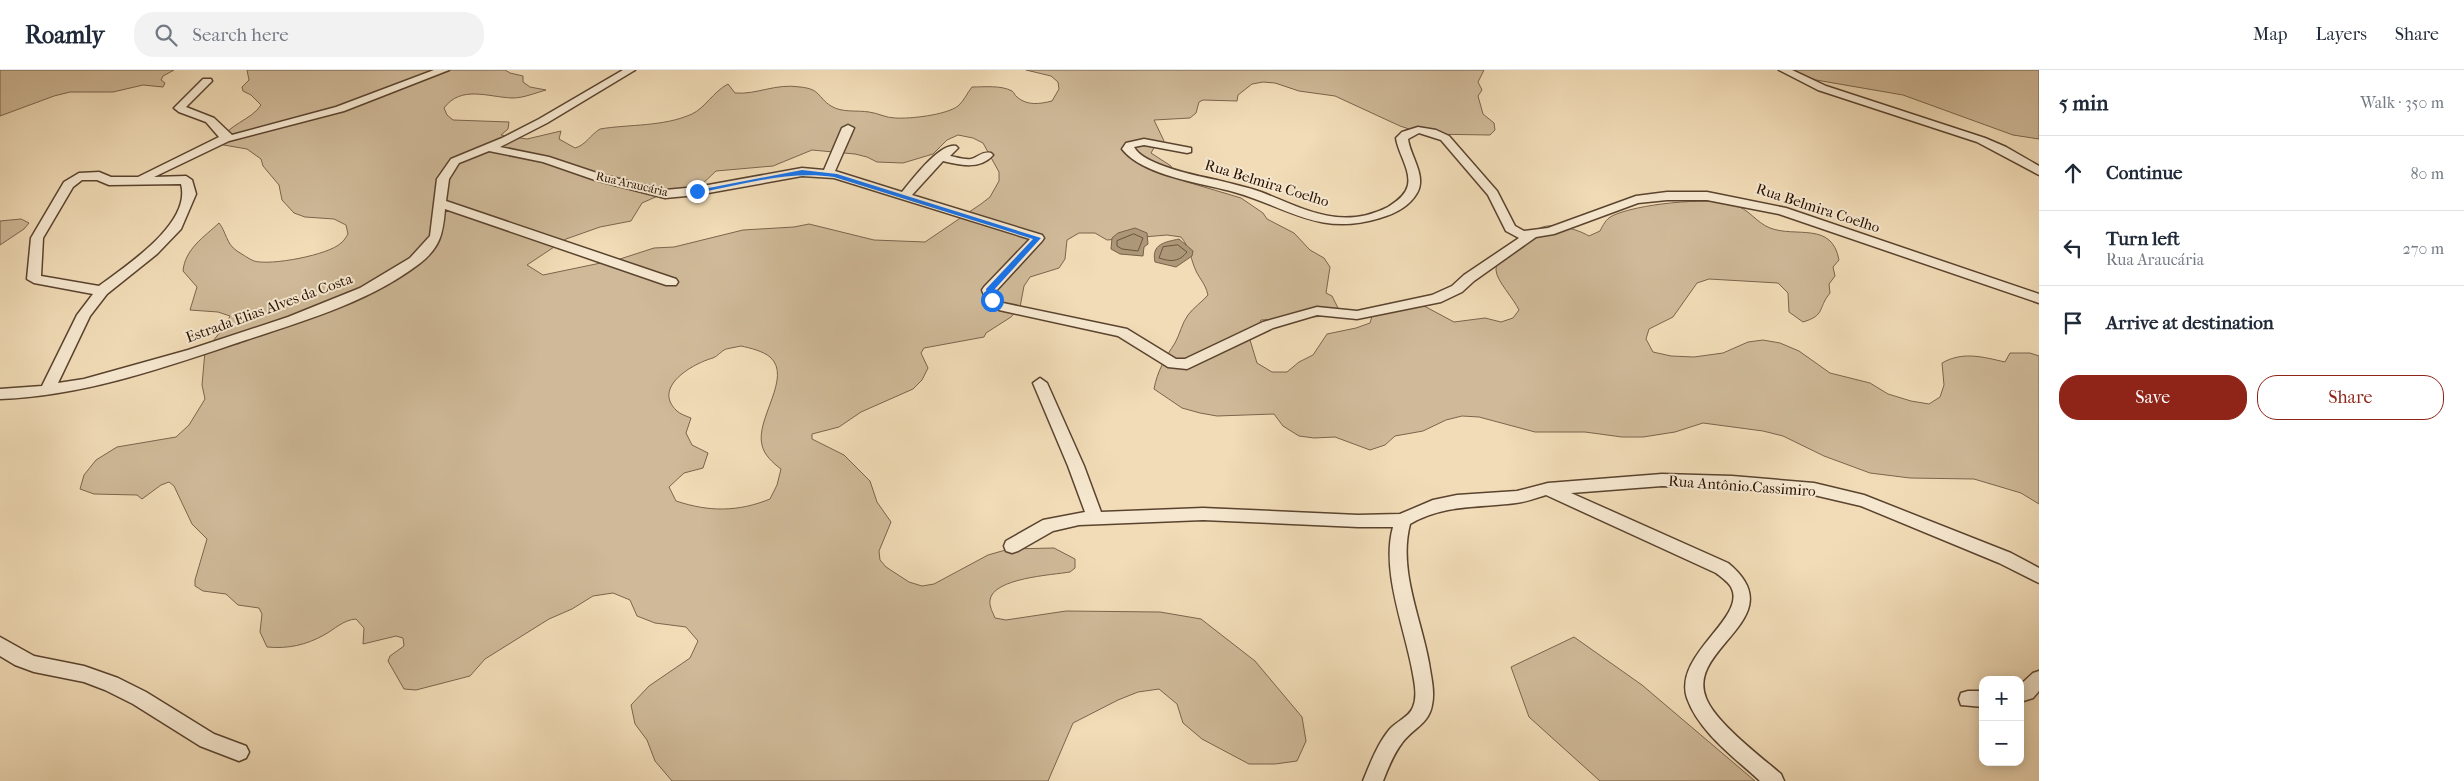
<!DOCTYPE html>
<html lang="en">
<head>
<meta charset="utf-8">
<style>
	body { margin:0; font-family:"IM FELL French Canon",serif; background:#f2f2f3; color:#1f2937 }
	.controls { position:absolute; right:15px; bottom:15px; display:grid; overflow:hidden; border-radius:10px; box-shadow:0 2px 12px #0003 }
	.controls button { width:45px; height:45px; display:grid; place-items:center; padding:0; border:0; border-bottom:1px solid #e0e1e3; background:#fff; color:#1f2937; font:25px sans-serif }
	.stop { position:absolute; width:15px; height:15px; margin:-11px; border:4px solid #1a73e8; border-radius:50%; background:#fff }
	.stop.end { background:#1a73e8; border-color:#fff; box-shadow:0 1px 5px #0008 }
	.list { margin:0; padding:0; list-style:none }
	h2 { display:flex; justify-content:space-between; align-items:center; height:65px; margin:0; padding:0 20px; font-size:21px }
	h2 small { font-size:16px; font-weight:400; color:#747a83 }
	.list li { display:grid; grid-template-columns:32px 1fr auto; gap:15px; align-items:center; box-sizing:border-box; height:75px; padding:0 20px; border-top:1px solid #e0e1e3 }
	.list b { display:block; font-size:19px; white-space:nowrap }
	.list p { margin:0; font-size:16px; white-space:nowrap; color:#747a83 }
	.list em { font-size:16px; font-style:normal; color:#747a83 }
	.actions { display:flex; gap:10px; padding:15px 20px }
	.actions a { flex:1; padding:11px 0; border:1px solid #8f2418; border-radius:20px; text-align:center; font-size:18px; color:#8f2418 }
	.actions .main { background:#8f2418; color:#fff }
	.icon { flex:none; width:28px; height:28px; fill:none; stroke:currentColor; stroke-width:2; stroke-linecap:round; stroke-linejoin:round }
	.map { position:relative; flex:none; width:2039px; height:711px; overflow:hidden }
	header { display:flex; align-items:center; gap:30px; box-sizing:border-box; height:70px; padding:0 25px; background:#fff; border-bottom:1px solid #e0e1e3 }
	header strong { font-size:24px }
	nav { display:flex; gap:28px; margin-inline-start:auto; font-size:18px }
	.search { width:350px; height:45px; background:#f2f2f3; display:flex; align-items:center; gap:12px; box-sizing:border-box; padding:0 18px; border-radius:20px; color:#747a83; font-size:19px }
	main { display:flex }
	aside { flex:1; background:#fff }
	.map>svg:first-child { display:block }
	.green { fill:#cfb998; stroke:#7b644c; fill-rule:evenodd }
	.water { fill:#ac9779; stroke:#776149 }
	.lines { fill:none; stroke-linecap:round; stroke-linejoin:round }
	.shore { stroke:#6a543c; stroke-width:1 }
	.minor-casing { stroke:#5a432e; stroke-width:3 }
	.minor { fill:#f6e8d0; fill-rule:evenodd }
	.route { fill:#1a73e8 }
	.labels { text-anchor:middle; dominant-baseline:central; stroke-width:4; stroke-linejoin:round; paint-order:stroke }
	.far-street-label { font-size:12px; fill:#271000; stroke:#f6e8d0 }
	.street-label { font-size:15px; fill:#271000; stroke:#f6e8d0 }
</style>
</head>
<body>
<header>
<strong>Roamly</strong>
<div class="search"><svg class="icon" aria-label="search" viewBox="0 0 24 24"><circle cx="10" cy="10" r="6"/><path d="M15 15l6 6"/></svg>Search here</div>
<nav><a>Map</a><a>Layers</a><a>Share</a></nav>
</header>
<main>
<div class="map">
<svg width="2039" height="711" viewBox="0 0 2039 711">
	<rect width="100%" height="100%" fill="#f1dcb7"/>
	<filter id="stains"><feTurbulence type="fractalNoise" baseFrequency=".004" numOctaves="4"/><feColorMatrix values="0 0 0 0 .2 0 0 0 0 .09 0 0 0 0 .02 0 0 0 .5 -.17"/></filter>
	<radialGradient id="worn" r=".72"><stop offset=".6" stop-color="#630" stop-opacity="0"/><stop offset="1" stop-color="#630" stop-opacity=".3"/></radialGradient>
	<path class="green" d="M0,0H174L163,6L161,10L165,13L163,17L143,15L113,22H70L54,26L0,46Z
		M247,0H505L510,3L523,6V12L530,17L546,20C535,23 524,28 512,28C488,27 461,15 444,38L447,45L453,50L509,52L508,59L501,65L527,69L561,61L559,69L575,78C586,75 590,65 600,59C630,54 663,57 692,44C705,38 713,22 728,14L735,23C756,25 776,13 800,17C821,19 817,27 831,36C842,43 857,40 869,42C878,43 886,48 895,48C910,49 946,45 958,36C964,31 967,23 972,17C984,17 1001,15 1012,21C1015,23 1014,25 1017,27C1027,36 1040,34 1052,31L1059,19L1058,12L1051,6L1026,0H1484L1478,12L1482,20L1478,26L1483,44L1494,53L1495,60L1490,65L1424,64L1400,56L1335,26L1299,21L1275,13L1263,12L1252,14L1238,25L1237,31L1203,30L1199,32L1196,43L1190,48L1154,50L1164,71L1155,76L1151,83L1171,96L1174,104L1184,111L1241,128L1263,143L1267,149L1294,163L1310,180L1324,188L1330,197L1326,223L1332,226L1338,238L1328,246L1261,250L1250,270L1257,293L1272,302H1287L1299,292L1313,285L1327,264L1356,258L1370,253L1373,242L1411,233L1426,237L1454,252L1485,248L1501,252L1513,248L1519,240C1514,229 1496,210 1496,200C1497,179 1501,181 1517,173C1525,169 1532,162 1540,158C1553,152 1577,159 1589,166L1600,161C1603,155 1606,149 1612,146C1636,134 1707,127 1732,134C1750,139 1755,152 1770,158C1796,168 1832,151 1839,190L1833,197L1835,206L1829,214L1830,223C1817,239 1826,245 1803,252L1789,242L1788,223L1778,213L1709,209L1697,213L1673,247L1649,259L1646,269L1653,282L1671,286L1694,287L1723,283L1748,272L1763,270L1780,273L1799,281L1830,303L1870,313L1888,324L1911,331L1929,334L1940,327L1944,315L1942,293C1963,281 1983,287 2005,292L2010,283H2030L2039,286V434L2021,423L1974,409L1910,408L1870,403L1824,386L1783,366L1763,361L1703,353L1675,362L1643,367H1622L1585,362H1535L1479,347L1462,346L1446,350L1423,361L1395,366L1385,375L1370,380L1335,367L1314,368L1299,366L1283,356L1274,344L1217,346L1200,343L1182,338L1154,319C1157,302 1165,288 1175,273C1180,264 1182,253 1188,245C1193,238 1202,232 1208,225C1205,212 1198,208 1194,196C1190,185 1189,177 1181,167L1167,165L1107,170L1095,163H1079L1067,170L1065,189L1059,198L1030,207L1024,216L1020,237L1011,247L986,263L984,267L924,278L921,283L928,298L922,310L913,319L861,342L839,357L812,364V369L844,385L870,411L877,432L891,452L879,481L880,490L886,497L909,512L922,516L934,514L988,485L1009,479L1054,478L1075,489V498L1070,502C1052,505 993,508 990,530C989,536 993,543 995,548L1006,550L1066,541L1160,542L1201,549L1255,591L1302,647L1306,671L1297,691L1275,694H1249L1202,669L1183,653L1177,634L1159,619L1138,622L1118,630L1073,653L1048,711H672L655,691L647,670L635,654L631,635L649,616L690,588L698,571L686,557L655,553L637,546L630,530L613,523L593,526L572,539L549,549L485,589L470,606L416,620L404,619L388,591L390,586L404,576L403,568L396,566L363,574L364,558L356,549C343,550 335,559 324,565C306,575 288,579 267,577L260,562L262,544L259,538L238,535L226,524L203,521L195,516V510L207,469L192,454L174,416L169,412L161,415L142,429L137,425L94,424L80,419L84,405L96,390L117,377L176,367L189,355L205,329L202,315L205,281L225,256L230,246L218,242L190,240L197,217L183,201C185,179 204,167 219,153C226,161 226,174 237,181C242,184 249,189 254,191C270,196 329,185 341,173C344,171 346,167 348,164L346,155L334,149L305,147L294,143L282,130L279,115L263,96L261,89L247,79L218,74C227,54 252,50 261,35L251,25L243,21L242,17L249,10ZM958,65L973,68L983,73L999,102V111L990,127L981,134L925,172L874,170L809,154L794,157L743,160L674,177L654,178L620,189L543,205L527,195L566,169L600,157L631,151L642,133L669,121H685L700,116L716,101L773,96L812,80L855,84L867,87L877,92L903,93L933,84L947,70ZM741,276C750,278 763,281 770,287C793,307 755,349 762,375C764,385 773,393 781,399L777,415L770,429C738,442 709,442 676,431L669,417L684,403L703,398L708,383L692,375L686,363L691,348C686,346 680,344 677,341C651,317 694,293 713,288C718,286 721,281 726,279C731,278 736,277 741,276Z
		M1788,0H2039V69L2013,65L1903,25L1816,10Z
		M21,149L29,153L24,159L0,175V151Z
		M1574,567L1642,615L1755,711H1600L1529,647L1511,597Z"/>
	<path class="water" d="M1135,158L1147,163L1148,174L1144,177L1143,186L1120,184L1111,179L1112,168L1118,163Z
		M1179,169L1193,181L1192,186L1176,197L1155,192C1151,174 1165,172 1179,169Z"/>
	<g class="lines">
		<path class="shore" d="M1134,164L1143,168L1138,181L1122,179L1117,176V171Z
			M1178,175L1187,182C1179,192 1171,192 1159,188L1163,177Z"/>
		<defs>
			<path id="minor" d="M434,0H449L344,41L229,71L154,107L186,106L192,110L196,124L181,159L157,184L107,224L90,246L58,313L84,309L188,280L288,247L360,218L410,188L430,166L437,109L451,89L502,68L539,49L623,0H635L547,53L500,77L549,87L603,105L665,120L697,117L802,98L824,100L842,58L848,55L854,58L835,101L902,122C912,110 940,72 956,76L958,78L950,86C956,87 964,90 971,89C979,87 982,81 991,83L993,85C980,100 960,95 943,91L912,125L1042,165L1044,168L1042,171L996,221L998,228L1003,233L1127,259L1176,289H1185L1263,252L1317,237L1357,241L1432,225L1452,216L1464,205L1519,168L1506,161L1488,125L1441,70L1419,63L1408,69C1410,86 1427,106 1417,123C1409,137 1394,144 1380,148C1319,167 1288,137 1234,122C1202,113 1143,106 1122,79L1126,73L1144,69L1191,78V82L1187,83L1144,75L1134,77C1143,95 1197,106 1217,110C1232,114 1247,117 1261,122C1305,139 1340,161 1388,137C1396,132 1406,125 1408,115C1411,100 1398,83 1396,68L1402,62L1418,57L1436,60L1449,66L1497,121L1515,156L1524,161L1548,158L1636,126L1667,122H1707L1786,138L2039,224V233L1779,144L1707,130H1667L1638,133L1554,164L1536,167L1474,211L1462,222L1441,232L1357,249L1317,245L1273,258L1187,299L1168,297L1118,266L999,240L987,233L982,220L984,217L1030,169L834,108L802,106L697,125L665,128L595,110L543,92L489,81L459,93L449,109L446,131L676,209L678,212L676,215H666L445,139C443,164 440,178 419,194C369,232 304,251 246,270C166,297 84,326 0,329V319L42,316L77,245L93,224L34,213L27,209L31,168L64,112L79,103L99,102L111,107H138L219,67L206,52L179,42L174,38L203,9H211L212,11L186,37L214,48L232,65L336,37ZM82,110H97L109,115L181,114C192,153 127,195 99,216L41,206L43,168L73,117Z
				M1779,0H1792L1826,16L1985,68L2006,77L2039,96V105L1977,72L1818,20Z
				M1040,308L1047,313L1084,396L1101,442L1203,438L1358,445L1400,444L1433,430L1457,425L1517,421L1548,413L1662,404L1732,406L1814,413L1864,425L2011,483L2039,498V513L1999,493L1861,436L1814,425L1732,418L1662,416L1571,423L1728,493C1795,548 1685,577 1706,628C1715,652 1761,687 1781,704L1784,711H1760C1734,687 1699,662 1687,628C1673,585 1745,549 1732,519C1730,513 1721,507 1716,503L1546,425C1536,428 1526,432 1516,433C1479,438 1444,434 1410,454C1398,500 1421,548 1429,593C1431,607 1435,621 1432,635C1429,654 1412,659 1402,673C1393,685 1388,698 1383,711H1363C1370,694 1377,675 1389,660C1395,652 1410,647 1413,637C1418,626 1414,610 1412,599C1404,556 1381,500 1393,457H1358L1203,450L1079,455L1053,461L1018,481L1012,483L1006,481L1004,476L1006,471L1043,450L1085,442L1068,396L1033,313Z
				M0,567L34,586L84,596L118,608L146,622L214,664L246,676L249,682L246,688L239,691L200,676L133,634L105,620L84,612L34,602L15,595L0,586Z
				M2039,601V621L2033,628L2020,632V615L2033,603Z
				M1968,621H1983V637L1961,635L1959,629L1961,623Z"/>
		</defs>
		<use href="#minor" class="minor-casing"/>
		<use href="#minor" class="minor"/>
	</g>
	<path class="route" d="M802,100L837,104L1041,168L993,221L995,230L992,232L988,230L986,219L1033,169L834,107C789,100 741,115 697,123L693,121Z"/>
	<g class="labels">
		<g class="far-street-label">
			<text transform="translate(632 114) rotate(13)">Rua Araucária</text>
		</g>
		<g class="street-label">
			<text transform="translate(1267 113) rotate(17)">Rua Belmira Coelho</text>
			<text transform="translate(1818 138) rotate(18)">Rua Belmira Coelho</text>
			<text transform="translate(269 238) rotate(-20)">Estrada Elias Alves da Costa</text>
			<text transform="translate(1742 416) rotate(4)">Rua Antônio Cassimiro</text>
		</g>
	</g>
	<rect width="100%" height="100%" filter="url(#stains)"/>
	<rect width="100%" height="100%" fill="url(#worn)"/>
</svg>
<div class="controls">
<button>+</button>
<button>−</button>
</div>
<div class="stop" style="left:992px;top:230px"></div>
<div class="stop end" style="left:697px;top:121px"></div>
</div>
<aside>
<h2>5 min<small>Walk · 350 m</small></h2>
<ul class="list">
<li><svg class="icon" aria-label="ahead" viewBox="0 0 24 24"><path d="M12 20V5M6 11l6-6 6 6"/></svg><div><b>Continue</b></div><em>80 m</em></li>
<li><svg class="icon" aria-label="left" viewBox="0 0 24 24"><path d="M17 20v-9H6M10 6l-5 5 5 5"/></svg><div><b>Turn left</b><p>Rua Araucária</p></div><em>270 m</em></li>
<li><svg class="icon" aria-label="arrive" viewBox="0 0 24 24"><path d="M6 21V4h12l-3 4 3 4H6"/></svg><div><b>Arrive at destination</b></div></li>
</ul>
<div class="actions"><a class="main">Save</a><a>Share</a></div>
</aside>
</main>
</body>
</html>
